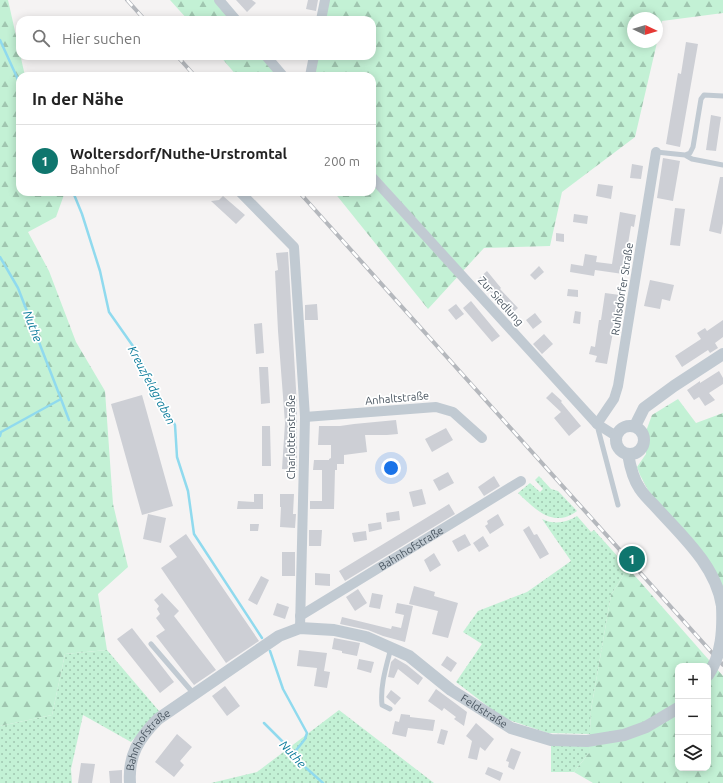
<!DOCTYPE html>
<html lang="de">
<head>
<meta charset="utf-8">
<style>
	body { margin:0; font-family:Ubuntu,sans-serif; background:#f6f6f6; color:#222 }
	.controls { position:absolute; right:12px; bottom:12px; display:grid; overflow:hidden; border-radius:8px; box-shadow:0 2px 10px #0003 }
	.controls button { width:36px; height:36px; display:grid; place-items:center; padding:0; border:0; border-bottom:1px solid #e0e0e0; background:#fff; color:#222; font:20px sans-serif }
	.compass { position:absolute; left:627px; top:12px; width:36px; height:36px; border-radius:50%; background:#fff; box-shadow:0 2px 10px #0003; rotate:94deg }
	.you { position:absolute; left:391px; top:468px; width:14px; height:14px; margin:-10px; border:3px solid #fff; border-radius:50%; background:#1a73e8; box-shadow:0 0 0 6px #1a73e833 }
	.badge { display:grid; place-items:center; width:26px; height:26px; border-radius:50%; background:#0f766e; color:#fff; font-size:13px; font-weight:700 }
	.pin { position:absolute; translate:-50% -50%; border:2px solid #fff; box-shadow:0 1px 4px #0006 }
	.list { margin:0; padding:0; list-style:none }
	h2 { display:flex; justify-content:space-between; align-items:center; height:52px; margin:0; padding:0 16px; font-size:17px }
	h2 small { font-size:13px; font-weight:400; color:#767676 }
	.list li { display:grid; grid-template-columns:26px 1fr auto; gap:12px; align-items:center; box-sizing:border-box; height:72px; padding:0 16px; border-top:1px solid #e0e0e0 }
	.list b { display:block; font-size:15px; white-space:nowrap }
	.list p { margin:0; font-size:13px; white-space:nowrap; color:#767676 }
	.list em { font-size:13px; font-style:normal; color:#767676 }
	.icon { flex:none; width:22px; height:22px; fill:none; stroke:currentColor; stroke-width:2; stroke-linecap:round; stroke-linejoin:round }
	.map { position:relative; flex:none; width:723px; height:783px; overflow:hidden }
	.search { position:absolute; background:#fff; box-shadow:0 2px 10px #0003; left:16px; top:16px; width:360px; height:44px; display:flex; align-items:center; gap:10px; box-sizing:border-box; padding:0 14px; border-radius:12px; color:#767676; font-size:15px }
	.panel { position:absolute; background:#fff; box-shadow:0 2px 10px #0003; left:16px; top:72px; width:360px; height:124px; border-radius:12px }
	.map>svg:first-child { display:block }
	.grass { fill:url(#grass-dots) }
	.forest { fill:url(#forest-firs); fill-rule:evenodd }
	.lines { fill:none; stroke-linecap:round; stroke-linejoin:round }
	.stream { stroke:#90daee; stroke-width:2.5 }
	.building { fill:#cdcfd5 }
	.service { stroke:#c1cad2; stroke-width:5 }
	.minor { stroke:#c1cad2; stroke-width:10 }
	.tertiary { stroke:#c1cad2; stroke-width:12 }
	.rail-casing { stroke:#b5b8bd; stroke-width:4 }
	.rail { stroke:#fff; stroke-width:2.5; stroke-dasharray:8; stroke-linecap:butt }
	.tertiary-bridge { stroke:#c1cad2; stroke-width:12 }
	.labels { text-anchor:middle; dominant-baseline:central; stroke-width:3.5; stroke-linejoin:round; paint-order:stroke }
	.street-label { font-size:11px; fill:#4a5661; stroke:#fff }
	.water-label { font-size:12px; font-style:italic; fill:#0c7c9b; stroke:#fff }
</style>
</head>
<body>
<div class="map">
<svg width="723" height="783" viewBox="0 0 723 783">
	<defs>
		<pattern id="grass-dots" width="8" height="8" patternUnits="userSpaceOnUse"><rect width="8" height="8" fill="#c3f1d5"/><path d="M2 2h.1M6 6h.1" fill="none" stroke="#a0c6b0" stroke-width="1.8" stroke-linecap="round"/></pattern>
		<pattern id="forest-firs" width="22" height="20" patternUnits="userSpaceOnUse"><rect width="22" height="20" fill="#c3f1d5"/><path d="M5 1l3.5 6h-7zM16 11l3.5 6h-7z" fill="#a0c6b0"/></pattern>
	</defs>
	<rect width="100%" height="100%" fill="#f5f3f3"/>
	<path class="grass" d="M539,476L551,489L558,491L577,511C553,529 535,509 518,493L530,483L540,492L543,489L535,480Z
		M577,516L591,532L594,530L628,568L611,595L591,710L590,734L548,733L503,718L456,682L482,644L463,632L478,611L527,592L571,561L542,519C554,525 566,523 577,516Z
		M107,650L159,711L131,742L83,715L71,769L72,783H0V726L52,715L65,654Z
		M339,710L434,783H211L257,772Z
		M551,746H590L589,753L574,772H551Z"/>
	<path class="forest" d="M0,0H8L25,76H20V192H65L56,217L28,232L49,271L76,342L105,391L113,504L128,567L98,594L107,650L65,654L52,715L0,726Z
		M170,0H219L236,20H188Z
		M325,0H723V13L662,21L635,137L562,192L550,246L484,248L428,309L334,192H372V76H310L314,56H372V20H321ZM633,18H657V42H633Z
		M220,56H266L283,76H237Z
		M678,399L696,423L723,413V587L648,490L640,475L637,467L646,454L645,434L652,415Z
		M628,568L723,676V783H593L574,772L589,753L591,710L611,595ZM678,666H708V768H678Z"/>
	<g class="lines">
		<path class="stream" d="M0,40L20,84
			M73,192L82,214L100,271L109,312L135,349L175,425L177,457L188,491L194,534L262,638
			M0,257L18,288L61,399L1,432L0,436
			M61,399L69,420
			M270,651L283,689L307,733L305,739L294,753
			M264,723L294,753L296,759L323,783"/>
	</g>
	<path class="building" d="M236,0H252L256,3L247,12Z
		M308,0H318L316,11L306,9Z
		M686,42L698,44L680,147L666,144L678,73L681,74Z
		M711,115L721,117L716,151L706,150Z
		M663,158L680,161L673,201L657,198Z
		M632,164L643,166L641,179L630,178Z
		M720,177H723V223L721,234L709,231Z
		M598,184L613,186L611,199L596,196Z
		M223,196L245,215L236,224L211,201L219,200Z
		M675,208L685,209L680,246L670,245Z
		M620,212L636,215L634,227L631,226L623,274L595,270L594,276L570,272L571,264L583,266L585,254L597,256L596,262L612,264Z
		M574,214L588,216L587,224L573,222Z
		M556,233L564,234V242L556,241Z
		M288,252L297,406V470L282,469L285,423L278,331L275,271L278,270L276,253Z
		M539,266L544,272L535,280L530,275Z
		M487,271L501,288L500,289L518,308L509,316L495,301L497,299L487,288L486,290L477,280Z
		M650,280L674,285L670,301L662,299L660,309L644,306Z
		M568,289L578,290V297L567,296Z
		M605,293L620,295L607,364L595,362L597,356L589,354L591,346L595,347L599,320H601Z
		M471,301L500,336L492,342L463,308Z
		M317,304L318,320H305V305Z
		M456,304L464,314L456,320L448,310Z
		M575,311L581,312L580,324L573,323Z
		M535,313L542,322L533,329L526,320Z
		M723,320V337L715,343L718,348L710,353L708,350L682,367L675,356L701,339L697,333L705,328L707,331Z
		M262,323L264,353L256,354L254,324Z
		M544,334L553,344L542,354L533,344Z
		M259,367H268L270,403L261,404Z
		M719,371L723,378V384L709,393L715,400L705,406L699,397L694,400L687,390L700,381V383Z
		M552,392L562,401L561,402L581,426L569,436L554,418L561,412L546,398Z
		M142,395L173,506L142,515L111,404Z
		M396,420L398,434L387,435H365L367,452L344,455V464H337V470H335L334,509H310V501H322V470H313L314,460H329V459L331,458V445H318L319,426H340L354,424Z
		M262,426H270L271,466H262Z
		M446,428L453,440L432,452L425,439Z
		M448,472L454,483L439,491L433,480Z
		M494,476L500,486L484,496L478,487Z
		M422,489L426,504L413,507L409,492Z
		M254,494H263V509H237L238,501L254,502Z
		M280,494H294L293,514H296L295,528L280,527L281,507H280Z
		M449,504L455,514L345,581L339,571Z
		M399,511L400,520L387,522L386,513Z
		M148,514L166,518L161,543L143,539Z
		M498,514L504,525L490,534L485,526L488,524L487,521Z
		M381,522L382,529L369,532L368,524Z
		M250,524H259L258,531H250Z
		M529,526L534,535L537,534L549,554L540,559L523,530Z
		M309,530H322L321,546H309Z
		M366,531L367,540L354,542L352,533Z
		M186,534L259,641L226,663L161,568L177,557L169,546Z
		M465,534L471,545L458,552L452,541Z
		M483,536L489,546L479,552L473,543Z
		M282,552H295V576H282Z
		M434,553L441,565L430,572L424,560Z
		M315,573L330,574V586L315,585Z
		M261,576L269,580L257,605L248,600Z
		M414,586L435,592L434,596L458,603L448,638L432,634L438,611L409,604Z
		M358,589L367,603L355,611L346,597Z
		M162,593L179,611L174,616L216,670L194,685L156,636L165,630L156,618L160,614L157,609L159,606L154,600Z
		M372,593L383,595L380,609L369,607Z
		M277,603L289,607L285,619L273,615Z
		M397,603L413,606L405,642L383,636L368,630L340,624L342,617L391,629L392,626L401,628L404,615L395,613Z
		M132,628L174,682L160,693L117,639Z
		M334,638L360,643L357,656L342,653V651L332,649Z
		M299,650L327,653L324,671L330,672L327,688L314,686L317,668L297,666Z
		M447,656L457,663L451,672L441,665Z
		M395,658L407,665L423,678L418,685L398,669L394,678L388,677L391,662Z
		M359,659L374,662L371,673L357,669Z
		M225,686L240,706L227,716L212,696Z
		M436,689L467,712L464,726L454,719L456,717L444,708L442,711L428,701Z
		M391,690L401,698L395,705L386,697Z
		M401,714L410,715V717L435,720L433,731L408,728L406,737L392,734L395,721L399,722Z
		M476,723L494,739L485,751L480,747L477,760L468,758L472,741L466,736Z
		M441,729L448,731L444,745L437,743Z
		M177,734L192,747L180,761L184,765L174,777L155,762Z
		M511,748L521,752L514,770L508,767L509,762L506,761Z
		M81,763L95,764L92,783H78Z
		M488,767L503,773L500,781L485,774Z
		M122,770V783H110L109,771Z"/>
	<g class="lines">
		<path class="service" d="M656,152L685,155L692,159L723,165
			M685,155L690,153L693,147L701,99L704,95L723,96
			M597,425L618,505
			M151,644L194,694
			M390,709L382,705C380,686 386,667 391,648"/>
		<g class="minor">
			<path d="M219,0L236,20"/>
			<path d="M321,20L325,0"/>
			<path d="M266,56L283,76"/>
			<path d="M310,76L314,56"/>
			<path d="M372,177L585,411L597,424L616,436"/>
			<path d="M240,192L294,247L305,417L300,628"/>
			<path d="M305,417L436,407L453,412L482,438"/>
			<path d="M597,424L614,399L618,386L656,152"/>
			<path id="s1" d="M300,616L521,481"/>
		</g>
		<g class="tertiary">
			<circle cx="630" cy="440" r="14"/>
			<path d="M635,426L644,408L674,386L723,354"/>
			<path d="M628,454C630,466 633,479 640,489C644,495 649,500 654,505C680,534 716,565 722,606"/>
			<path id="s2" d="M130,783C128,755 139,738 158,719L279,636L300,628L334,630L366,637L409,656L451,690L511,728L551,740L587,741L624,735L646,727L678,708"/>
		</g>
		<defs>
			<path id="rail" d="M127,0L145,20
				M177,56L195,76
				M299,192L723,665"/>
		</defs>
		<use href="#rail" class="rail-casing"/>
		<use href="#rail" class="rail"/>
		<path class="tertiary-bridge" d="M708,675C722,655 723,629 722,606"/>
	</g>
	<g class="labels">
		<g class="street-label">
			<text transform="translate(622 289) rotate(-81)">Ruhlsdorfer Straße</text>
			<text transform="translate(501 301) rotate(48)">Zur Siedlung</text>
			<text transform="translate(397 398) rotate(-5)">Anhaltstraße</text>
			<text transform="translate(291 437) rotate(-90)">Charlottenstraße</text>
			<text stroke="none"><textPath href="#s1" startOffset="130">Bahnhofstraße</textPath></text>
			<text stroke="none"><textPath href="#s2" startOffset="449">Feldstraße</textPath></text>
			<text stroke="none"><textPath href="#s2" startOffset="49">Bahnhofstraße</textPath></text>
		</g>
		<g class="water-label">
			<text transform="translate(33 326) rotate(69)">Nuthe</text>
			<text transform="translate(152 385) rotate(62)">Kreuzfeldgraben</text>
			<text transform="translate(293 754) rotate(47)">Nuthe</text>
		</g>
	</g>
</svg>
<div class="controls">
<button>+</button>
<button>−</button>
<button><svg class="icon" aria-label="layers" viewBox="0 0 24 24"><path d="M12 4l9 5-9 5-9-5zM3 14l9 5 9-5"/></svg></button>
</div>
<svg class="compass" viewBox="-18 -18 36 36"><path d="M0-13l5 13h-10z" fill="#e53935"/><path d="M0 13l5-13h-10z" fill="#767676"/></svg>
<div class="you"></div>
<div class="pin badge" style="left:632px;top:559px">1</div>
<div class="search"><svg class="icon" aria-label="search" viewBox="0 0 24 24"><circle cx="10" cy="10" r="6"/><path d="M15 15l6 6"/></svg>Hier suchen</div>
<section class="panel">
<h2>In der Nähe<small></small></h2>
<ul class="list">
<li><span class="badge">1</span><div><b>Woltersdorf/Nuthe-Urstromtal</b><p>Bahnhof</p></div><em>200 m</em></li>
</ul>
</section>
</div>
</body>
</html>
